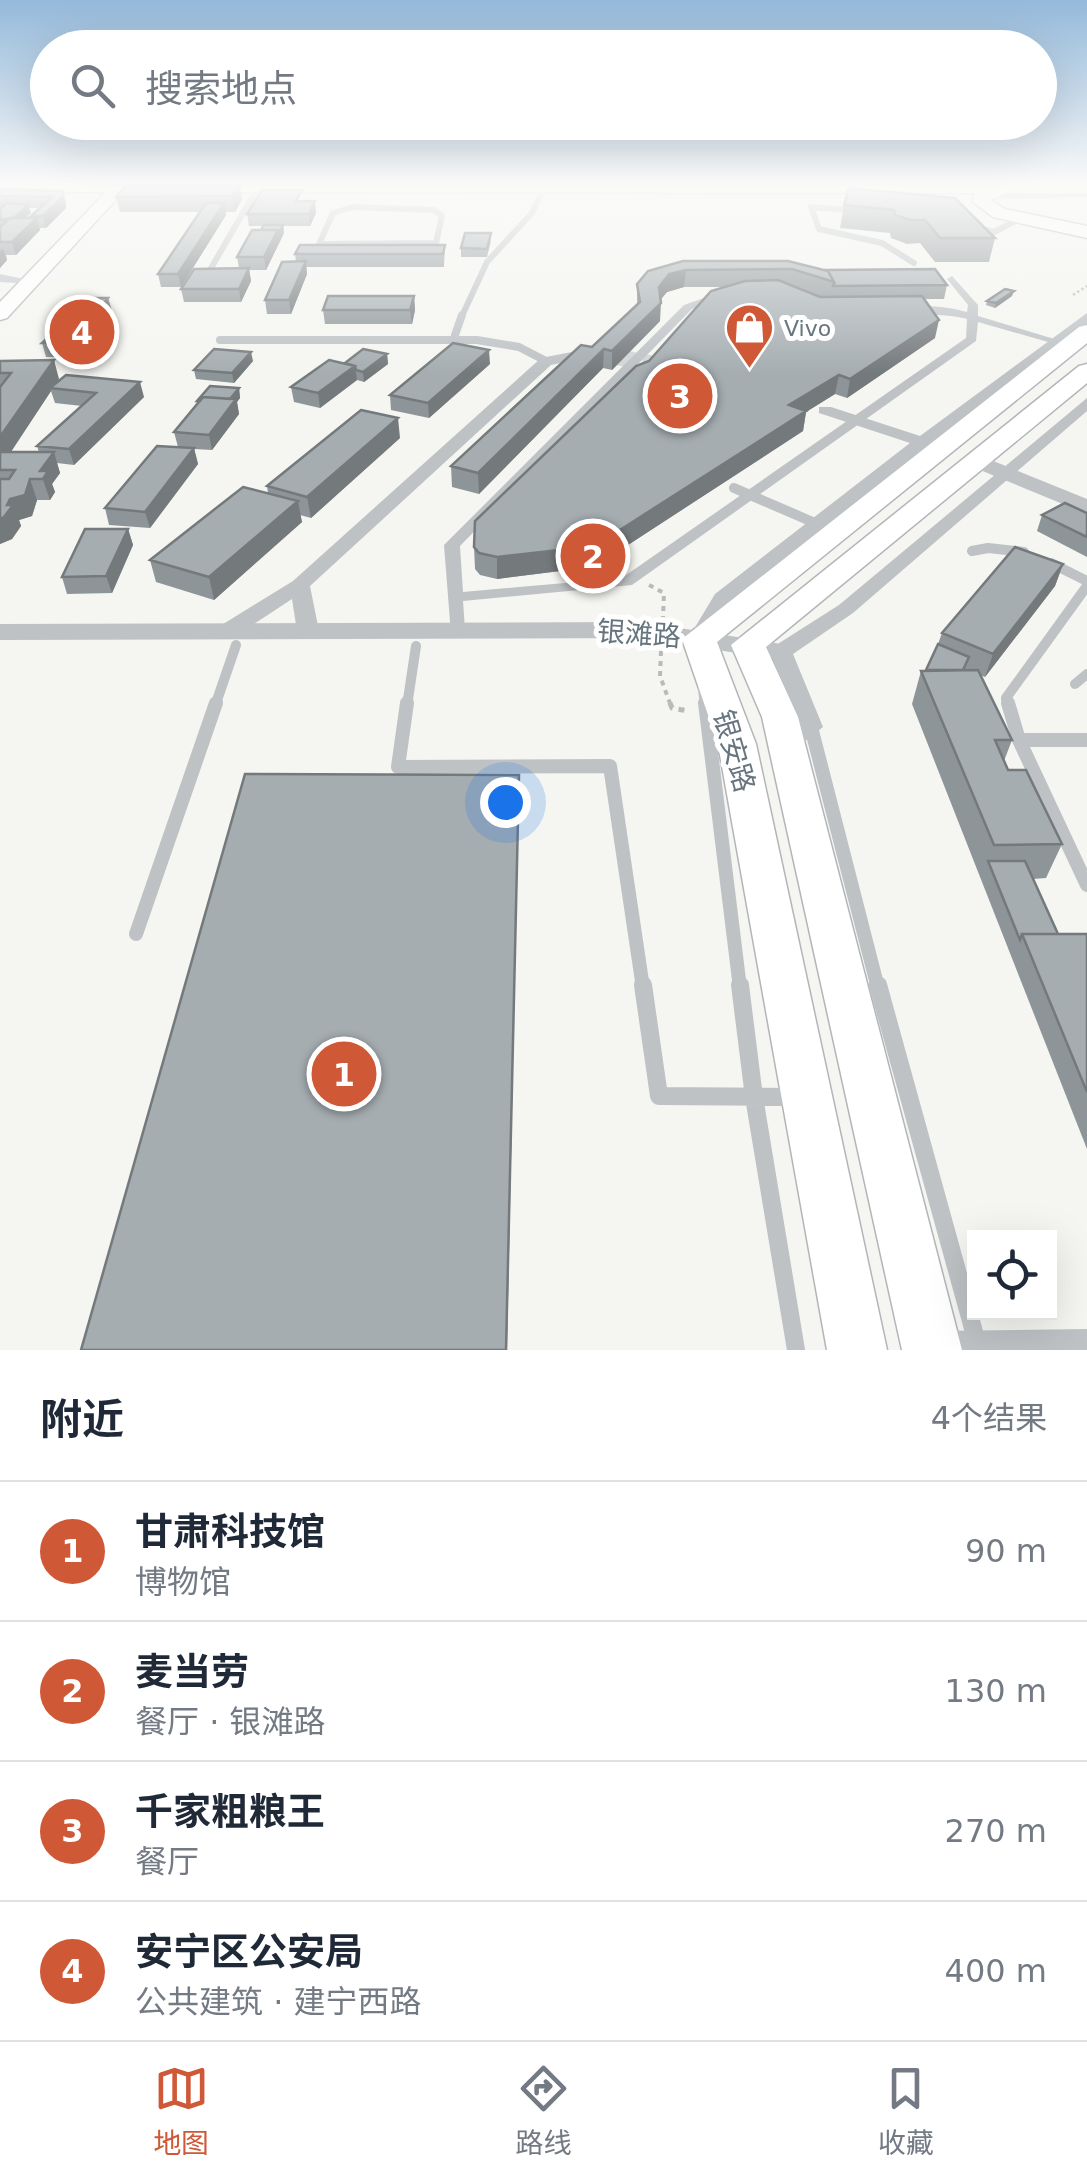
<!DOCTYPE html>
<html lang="zh">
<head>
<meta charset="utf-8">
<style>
	body { margin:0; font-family:"DejaVu Sans","Noto Sans SC",sans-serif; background:#f2f2f3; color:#1f2937 }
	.controls { position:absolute; right:30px; bottom:30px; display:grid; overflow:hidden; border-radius:0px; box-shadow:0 10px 40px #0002 }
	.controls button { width:90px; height:90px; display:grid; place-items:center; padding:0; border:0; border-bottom:2px solid #e0e1e3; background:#fff; color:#1f2937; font:50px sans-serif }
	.you { position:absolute; left:505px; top:802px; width:35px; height:35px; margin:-25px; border:8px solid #fff; border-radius:50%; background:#1a73e8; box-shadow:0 0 0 15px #1a73e833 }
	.badge { display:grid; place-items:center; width:65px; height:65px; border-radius:50%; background:#cf5837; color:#fff; font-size:32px; font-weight:700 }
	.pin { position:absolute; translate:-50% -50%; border:5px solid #fff; box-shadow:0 2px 10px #0006 }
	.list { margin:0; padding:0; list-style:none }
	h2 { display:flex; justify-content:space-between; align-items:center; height:130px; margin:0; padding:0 40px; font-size:42px }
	h2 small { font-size:32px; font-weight:400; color:#747a83 }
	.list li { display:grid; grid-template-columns:65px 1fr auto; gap:30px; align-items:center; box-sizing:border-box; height:140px; padding:0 40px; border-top:2px solid #e0e1e3 }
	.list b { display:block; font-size:38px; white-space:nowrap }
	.list p { margin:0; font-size:32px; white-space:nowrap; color:#747a83 }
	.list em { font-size:32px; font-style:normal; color:#747a83 }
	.icon { flex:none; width:55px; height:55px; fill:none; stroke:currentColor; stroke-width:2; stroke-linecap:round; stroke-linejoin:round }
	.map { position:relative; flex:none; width:1087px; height:1350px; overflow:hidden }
	.search { position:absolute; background:#fff; box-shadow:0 10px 40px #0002; left:30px; right:30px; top:30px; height:110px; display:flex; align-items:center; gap:25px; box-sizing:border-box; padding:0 35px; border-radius:55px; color:#747a83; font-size:38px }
	.sheet { height:690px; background:#fff }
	nav { display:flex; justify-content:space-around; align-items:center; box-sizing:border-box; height:140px; border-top:2px solid #e0e1e3; background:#fff; font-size:28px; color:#747a83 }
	nav a { display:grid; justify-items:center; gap:5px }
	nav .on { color:#cf5837 }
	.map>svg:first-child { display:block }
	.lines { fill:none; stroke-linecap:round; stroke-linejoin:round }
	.minor-tunnel { stroke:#d2d5d4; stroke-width:16; stroke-dasharray:16 8; stroke-linecap:butt }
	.secondary-casing { stroke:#b1b6b9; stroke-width:3 }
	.primary-casing { stroke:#b2b6b9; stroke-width:3 }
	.path-far2 { stroke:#b8bbbc; stroke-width:2.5; stroke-dasharray:2.5 2.5; stroke-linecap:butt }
	.path-far1 { stroke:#b8bbbc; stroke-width:4; stroke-dasharray:5 5; stroke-linecap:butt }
	.path { stroke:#b8bbbc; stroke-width:5; stroke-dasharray:6 6; stroke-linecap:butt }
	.service-far4 { stroke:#bec2c5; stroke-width:6 }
	.service-far3 { stroke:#bec2c5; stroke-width:8 }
	.service-far2 { stroke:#bec2c5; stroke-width:10 }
	.service-far1 { stroke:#bec2c5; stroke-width:14 }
	.service { stroke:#bec2c5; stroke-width:18 }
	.pedestrian { fill:#bec2c5; fill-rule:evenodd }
	.minor { fill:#bec2c5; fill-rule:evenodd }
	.tertiary { fill:#bec2c5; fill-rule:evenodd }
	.secondary { fill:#fff; fill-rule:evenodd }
	.primary { fill:#fff; fill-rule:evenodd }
	.wall { fill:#8e9598; fill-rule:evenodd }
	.shaded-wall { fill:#74797c }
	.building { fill:#a5adb1; stroke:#74797c; stroke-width:2.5 }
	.labels { text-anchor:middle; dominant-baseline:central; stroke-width:10; stroke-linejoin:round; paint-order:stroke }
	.far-poi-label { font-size:22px; fill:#67757f; stroke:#fff; text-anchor:start }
	.street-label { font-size:28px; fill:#67757f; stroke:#fff }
</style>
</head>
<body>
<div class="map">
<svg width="1087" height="1350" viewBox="0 0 1087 1350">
	<rect width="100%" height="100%" fill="#f5f5f1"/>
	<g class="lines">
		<path class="minor-tunnel" d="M595,353L677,368"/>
		<defs>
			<path id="secondary" d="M0,185H1087V193L123,192L7,318L0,320V302L106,192H0Z"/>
			<path id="primary" d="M1003,185L1019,188L990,200L1005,209L1087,226V238L993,217L973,202L975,192Z
				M1087,325V343L717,642L756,744L887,1350H827L718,744L682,639L1079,327Z
				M1087,364V383L766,647L798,717L962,1350H902L762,717L731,645L1079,366Z"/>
		</defs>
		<use href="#secondary" class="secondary-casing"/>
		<use href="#primary" class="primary-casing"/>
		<path class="path-far2" d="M1073,295L1087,286"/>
		<path class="path-far1" d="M649,585L664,593L663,617
			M661,651L660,676L671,706"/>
		<path class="path" d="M670,703L672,708L688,711"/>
		<path class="service-far4" d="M986,196L1087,194
			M353,207L434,210L442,216L436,243L319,244L333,213Z
			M858,211L811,207L819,229L882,243L914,263
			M975,226L994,232L1021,218
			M207,275L258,187
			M461,318L487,262L532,213L544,187"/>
		<path class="service-far3" d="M455,335L462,315
			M220,340H477L519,347L546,361"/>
		<path class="service-far2" d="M734,488L815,523
			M972,551L988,548L1024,552
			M1051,563L1087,581
			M1075,684L1087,674
			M703,688L705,706
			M215,706L236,645
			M407,706L416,646
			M1008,706L1006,698L1087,586"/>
		<path class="service-far1" d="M407,703L398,767L610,766L643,988
			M705,703L740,988
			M1008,703L1019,740L1087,885
			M811,727L878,988
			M1019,740H1087
			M136,934L216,703"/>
		<path class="service" d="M643,985L659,1096L792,1097
			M740,985L754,1097L796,1350
			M878,985L979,1350"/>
		<path class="pedestrian" d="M952,276L978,305V316L1061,341L1055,344L978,322L976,341L632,585L463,601L465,630L463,634H451L444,545L684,305L724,291L729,294L692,309L460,546L463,592L622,578L966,338L967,319C947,313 922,317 905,310C923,303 948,307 967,312L968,305L947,279Z"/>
		<path class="minor" d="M0,274L24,279L17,283L0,282Z
			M1087,313V324L730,601L707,644H691L688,639L715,594L910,443L819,413V407H831L920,436Z
			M592,348L597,349V355L551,365L310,586L319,631L316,636L308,638L297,631L292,599L236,636H220L217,631L220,626L293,581L541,358Z
			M1087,398V411L853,613L793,654L823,727L795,749H777L774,743L798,724L770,652L773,647L839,605Z
			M1087,1329V1350H913L918,1336L932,1331Z"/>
		<path class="tertiary" d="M976,454L1087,499V514L968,465L965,460Z
			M641,622L781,644L794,652L781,660L641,638L0,640V624Z"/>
		<use href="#secondary" class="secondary"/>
		<use href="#primary" class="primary"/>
	</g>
	<path class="wall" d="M126,185H240L242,199L235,212H225L226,215L181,287H161L158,274L200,212H120L116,197Z
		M849,188L995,238L989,262H935L920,243L907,244L891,238L890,233L840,228L844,205Z
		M0,189L63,191L66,203V208L46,228H40V230L16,255H6L7,260L0,268V209L1,208H0ZM29,208H40L31,216L32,218H25L31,213Z
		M303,201L316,213L310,226H283L284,233L266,270H249L251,281L241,302H184L181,289L239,268L237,257L263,226H249L247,214Z
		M491,241L487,257H461V248Z
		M445,245L444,267H306L307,274L291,314H267L265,300L296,262L295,254Z
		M683,261L824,270L947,285L944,299H924L935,338L847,398L835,394L806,412L803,431L608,558L576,569L497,579L480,575L475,569L474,547L649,361L724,287H684L667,292L660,300V321L612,370L603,368L479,494L452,487L451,466L592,347L637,305V284Z
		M414,296L415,310L412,324H325L323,310Z
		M1012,296L995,308L986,305L987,301Z
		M108,298L112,311L77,357H46L42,343L53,333L52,329Z
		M387,354L388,364L364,382L357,380L320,408L294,402L291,387L345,363Z
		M0,361L59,379L57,383L144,397L74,465L57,463L60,473L52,484L55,492L50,500H37L32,516L19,520L21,526L12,539L0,544ZM51,391L55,403L82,406L37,446L39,452H11Z
		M253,361L234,383L196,379L194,370Z
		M490,364L429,418L391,410L390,395Z
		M239,388L240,398L237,402L239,414L212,450L194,449L198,464L150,528L109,525L105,508L178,447L174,432L198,404L197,401Z
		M400,438L311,518L300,515L302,522L214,600L156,582L150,560L268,493L267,486Z
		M1087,513V557L1037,531L1042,515Z
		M128,529L133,545L112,593L67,594L62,577Z
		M1063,564L1055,586L985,677L980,675L1012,740L1004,761L1008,770L1062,844L1046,878L1033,879L1058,934H1087V1149L912,704L921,671L926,670L938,644L942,633Z"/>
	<path class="shaded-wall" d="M239,185L242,199L235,212L232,196Z
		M63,191L66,208L46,228L43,216Z
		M315,201L316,213L310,226L309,214Z
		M224,203L226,215L181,287L178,274Z
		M28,205L31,213L15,227L13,219Z
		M37,218L40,230L16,255L12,242Z
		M283,225L284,233L266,270L264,257L278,230Z
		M3,248L7,260L0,268V251Z
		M306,261L307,274L291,314L289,300Z
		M249,268L251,281L241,302L239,289Z
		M686,270L684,287L667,292L657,304L659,287L669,274Z
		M1014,291L1012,296L995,308L996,303Z
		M414,296L415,310L412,324L410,310Z
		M108,298L112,311L77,357L73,343Z
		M661,303L660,321L612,370V351Z
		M939,320L935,338L847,398L850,379Z
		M604,349L603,368L479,494L478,473Z
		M489,350L490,364L429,418L428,403Z
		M251,352L253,361L234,383L232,373Z
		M387,354L388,364L364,382L363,372Z
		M54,360L59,379L53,388H50L51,391L4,462L0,452V437Z
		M355,366L357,380L320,408L318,393Z
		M839,375L835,394L806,412L803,431L608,558L576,569L497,579V557L789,405Z
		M140,382L144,397L74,465L69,449Z
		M239,388L240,398L237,402L239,414L212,450L209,435L227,403Z
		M398,418L400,438L311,518L307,497Z
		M194,448L198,464L150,528L145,512Z
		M54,452L60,473L52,484L55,492L50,500L40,471Z
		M30,479L37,500L32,516L19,520L21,526L12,539L0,544V519L10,499Z
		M298,501L302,522L214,600L209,577Z
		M128,529L133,545L112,593L106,576Z
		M1063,564L1055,586L985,677L993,654Z
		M519,775L507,1350H506Z"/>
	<path class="building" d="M126,185H239L232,196L116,197Z
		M849,188L955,198L995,238H940L925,220H911L895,215L894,210L844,205Z
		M0,189L63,191V197L43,216H31L52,197L0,196Z
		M262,190H302L296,201H315L309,214H247Z
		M7,203L28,205L14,218L0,220V209Z
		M206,203H224L178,274H158Z
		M10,218H37L12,242H0V227Z
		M264,225H283L279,234L278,230H261Z
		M252,230H278L264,257H237Z
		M465,233H491L487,249L461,248Z
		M300,245H445L443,254H295Z
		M306,261L289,300H265L282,262Z
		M683,261H788L828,271L834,282L792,269L686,270L669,274L659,287L661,303L612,351L604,349L478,473L451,466L581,345L592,347L640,302L637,284L648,271Z
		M249,268L239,289H181L194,269Z
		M935,269L947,285L833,286L834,282L828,271L824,270Z
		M778,280L820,297L922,296L939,320L850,379L839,375L789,405L806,411L609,537L577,548L497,557L479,553L474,547L475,521L636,366L649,361L711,291L745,281Z
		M1005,289L1014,291L996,303L987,301Z
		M328,296H414L410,310H323Z
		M78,298H108L73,343H42L57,329H52Z
		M453,343L489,350L428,403L390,395Z
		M214,349L251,352L232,373L194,370Z
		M363,349L387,354L363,372L356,370L355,366L345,363Z
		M54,360L0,437V387L11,373H0V361Z
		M329,360L355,366L318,393L291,387Z
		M66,375L140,382L69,449L37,446L96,393L50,388Z
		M210,386L239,388L230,399L203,397L200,401H197Z
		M203,397L236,399L209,435L174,432Z
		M361,410L398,418L307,497L267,486Z
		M157,446L194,448L145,512L105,508Z
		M0,452H54L40,471H48L43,479H30L25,495L10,499L7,505H13L4,517L0,519V479H9L15,470H0Z
		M243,487L298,501L209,577L150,560Z
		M1065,503L1087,513V537L1042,515Z
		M85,529H128L106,576L62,577Z
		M1015,547L1063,564L993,654L942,633Z
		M938,644L969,657L963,670H926Z
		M978,670L1012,740H995L1008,770H1026L1062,844L994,845L921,671Z
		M245,774L519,775L506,1350H81Z
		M988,861H1025L1058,934H1022L1020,940Z
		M1022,934H1087V1092Z"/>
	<linearGradient id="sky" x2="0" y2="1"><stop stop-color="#94b9da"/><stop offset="0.49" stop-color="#fafaf9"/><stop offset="1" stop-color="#fafaf9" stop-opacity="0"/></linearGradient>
	<rect width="1087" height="374" fill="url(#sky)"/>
	<defs>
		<symbol id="shop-pin" viewBox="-11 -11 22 30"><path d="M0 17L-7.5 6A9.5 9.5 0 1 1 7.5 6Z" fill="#cf5837" stroke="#fff"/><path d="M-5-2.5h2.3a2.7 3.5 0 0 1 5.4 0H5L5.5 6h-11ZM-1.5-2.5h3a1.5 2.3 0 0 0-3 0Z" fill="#fff"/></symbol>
	</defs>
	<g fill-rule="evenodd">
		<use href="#shop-pin" x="722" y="300" width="55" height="75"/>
	</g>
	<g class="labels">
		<g class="far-poi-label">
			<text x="784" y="328">Vivo</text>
		</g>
		<g class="street-label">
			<text transform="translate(639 634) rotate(4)">银滩路</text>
			<text transform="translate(734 751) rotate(74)">银安路</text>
		</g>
	</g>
</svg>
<div class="controls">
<button><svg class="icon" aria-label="locate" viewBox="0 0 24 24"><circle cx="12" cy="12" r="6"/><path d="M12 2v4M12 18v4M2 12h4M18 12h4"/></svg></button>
</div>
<div class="you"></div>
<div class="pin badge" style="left:344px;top:1074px">1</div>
<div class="pin badge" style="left:593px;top:556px">2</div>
<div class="pin badge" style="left:680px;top:396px">3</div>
<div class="pin badge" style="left:82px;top:332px">4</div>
<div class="search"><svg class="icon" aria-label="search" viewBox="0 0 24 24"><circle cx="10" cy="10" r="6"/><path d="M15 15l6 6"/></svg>搜索地点</div>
</div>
<section class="sheet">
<h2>附近<small>4个结果</small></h2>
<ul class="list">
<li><span class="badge">1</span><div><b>甘肃科技馆</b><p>博物馆</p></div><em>90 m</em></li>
<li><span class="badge">2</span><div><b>麦当劳</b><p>餐厅 · 银滩路</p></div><em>130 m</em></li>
<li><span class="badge">3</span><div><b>千家粗粮王</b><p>餐厅</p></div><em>270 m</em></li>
<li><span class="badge">4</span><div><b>安宁区公安局</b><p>公共建筑 · 建宁西路</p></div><em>400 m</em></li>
</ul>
</section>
<nav>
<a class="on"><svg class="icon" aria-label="map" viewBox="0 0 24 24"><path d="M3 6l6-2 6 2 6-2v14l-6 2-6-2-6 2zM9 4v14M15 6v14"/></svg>地图</a>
<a><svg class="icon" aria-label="directions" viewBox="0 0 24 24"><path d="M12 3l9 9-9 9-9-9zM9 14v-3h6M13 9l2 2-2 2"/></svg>路线</a>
<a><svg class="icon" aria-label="saved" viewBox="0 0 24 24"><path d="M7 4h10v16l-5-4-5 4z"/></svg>收藏</a>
</nav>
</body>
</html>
